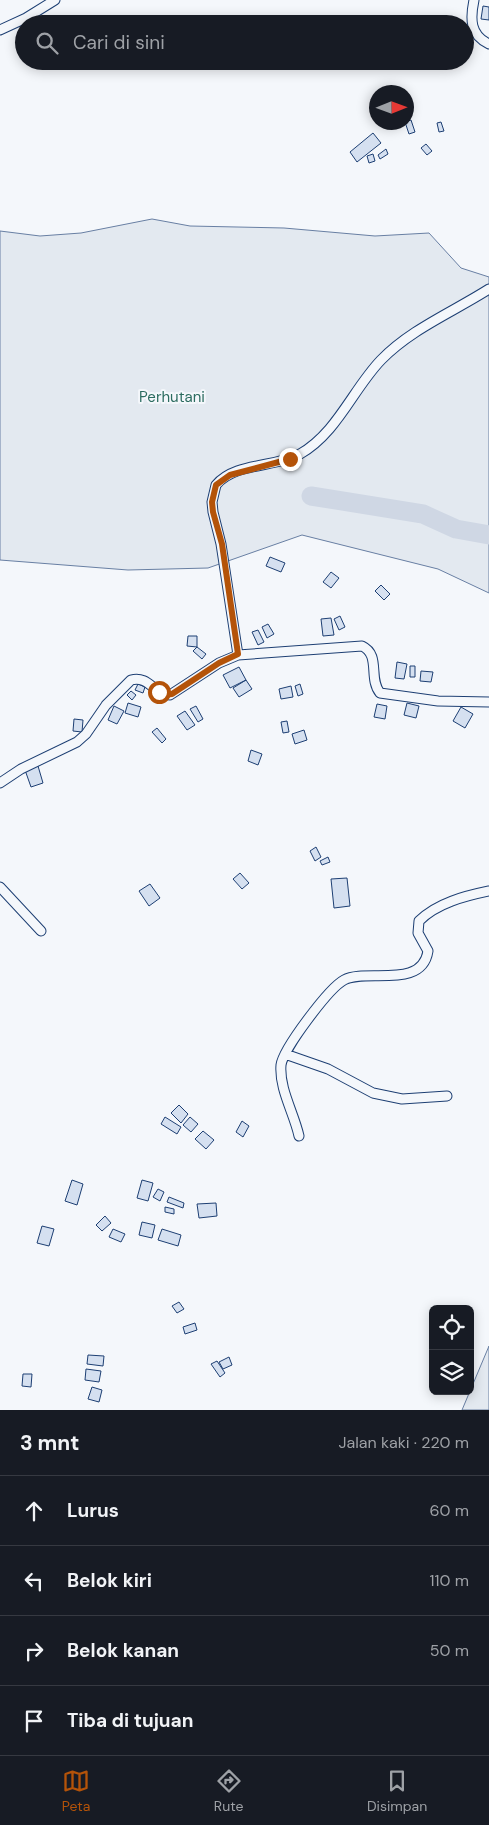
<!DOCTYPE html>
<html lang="id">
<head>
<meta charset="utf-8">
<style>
	body { margin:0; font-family:"DM Sans",sans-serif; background:#20242c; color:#f1f3f6 }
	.controls { position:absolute; right:15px; bottom:15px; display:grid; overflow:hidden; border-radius:8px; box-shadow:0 2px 12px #0003 }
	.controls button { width:45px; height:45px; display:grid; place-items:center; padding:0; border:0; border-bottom:1px solid #363941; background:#171b24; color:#f1f3f6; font:25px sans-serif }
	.compass { position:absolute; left:369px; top:85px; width:45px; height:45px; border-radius:50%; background:#171b24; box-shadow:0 2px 12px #0003; rotate:89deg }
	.stop { position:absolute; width:15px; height:15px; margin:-11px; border:4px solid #b45309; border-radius:50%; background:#fff }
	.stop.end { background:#b45309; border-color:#fff; box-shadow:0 1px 5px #0008 }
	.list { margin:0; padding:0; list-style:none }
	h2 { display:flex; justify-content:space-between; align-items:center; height:65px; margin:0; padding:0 20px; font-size:21px }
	h2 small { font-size:16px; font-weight:400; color:#9ea1a6 }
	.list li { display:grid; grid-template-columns:32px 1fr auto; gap:15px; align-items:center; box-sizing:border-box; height:70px; padding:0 20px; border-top:1px solid #363941 }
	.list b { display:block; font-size:19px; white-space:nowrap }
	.list em { font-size:16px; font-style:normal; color:#9ea1a6 }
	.icon { flex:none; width:28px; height:28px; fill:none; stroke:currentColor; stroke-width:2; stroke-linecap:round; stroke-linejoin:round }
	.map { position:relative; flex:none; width:489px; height:1410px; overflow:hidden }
	.search { position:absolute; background:#171b24; box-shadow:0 2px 12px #0003; left:15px; right:15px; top:15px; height:55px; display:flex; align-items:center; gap:12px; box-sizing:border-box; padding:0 18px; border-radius:28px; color:#9ea1a6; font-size:19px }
	.sheet { height:345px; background:#171b24 }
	nav { display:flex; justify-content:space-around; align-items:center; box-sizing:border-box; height:70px; border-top:1px solid #363941; background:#171b24; font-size:14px; color:#9ea1a6 }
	nav a { display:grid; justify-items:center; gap:2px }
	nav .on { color:#b45309 }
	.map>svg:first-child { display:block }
	.green { fill:#e3e9f0; stroke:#687fa3 }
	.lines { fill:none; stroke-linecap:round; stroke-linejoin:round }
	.river { stroke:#cfd7e4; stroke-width:19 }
	.building { fill:#d5e0f0; stroke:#1d3f73 }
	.minor-casing { stroke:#1d3f73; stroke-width:11 }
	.minor { stroke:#f4f7fb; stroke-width:9 }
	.route { stroke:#b45309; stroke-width:6 }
	.labels { text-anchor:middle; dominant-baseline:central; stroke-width:4; stroke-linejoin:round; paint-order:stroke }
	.park-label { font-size:15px; fill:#2c6c60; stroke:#f4f7fb }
</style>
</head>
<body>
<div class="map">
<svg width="489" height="1410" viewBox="0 0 489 1410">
	<rect width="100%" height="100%" fill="#f4f7fb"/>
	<path class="green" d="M152,219L190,226L284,228L375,236L429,233L461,268L489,277V593L438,569L302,535L208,568L128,570L0,560V231L40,236L81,233Z
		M489,1346V1410H462Z"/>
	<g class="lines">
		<path class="river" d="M311,496L423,514L456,529L489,535"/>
	</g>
	<path class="building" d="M483,6L489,7V20L481,19Z
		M411,120L415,132L409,134L405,122Z
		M441,122L444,131L439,132L437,123Z
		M373,133L381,143L357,162L350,152Z
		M426,144L432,151L427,155L421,148Z
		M386,149L388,154L380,159L378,155Z
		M373,154L375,161L369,163L367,156Z
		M270,557L285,563L281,572L266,566Z
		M331,572L339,578L331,588L323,582Z
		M381,585L390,594L384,600L375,591Z
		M340,616L345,627L339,630L334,619Z
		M331,618L334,635L323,636L321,619Z
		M268,624L274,634L267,638L262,627Z
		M258,630L264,642L258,645L252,632Z
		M188,636H197V647L187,646Z
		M197,647L206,654L202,659L193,651Z
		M397,662L407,664L404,679L395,678Z
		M410,666H415V677H410Z
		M239,667L246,680L230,688L223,675Z
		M421,671L433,672L431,682L420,681Z
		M246,680L252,689L239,697L233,688Z
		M138,684L145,687L143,693L135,690Z
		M300,684L303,694L298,696L295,686Z
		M291,686L293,697L281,699L279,689Z
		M131,691L136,695L132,700L127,695Z
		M128,703L141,707L138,717L125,713Z
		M407,703L419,706L416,718L404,715Z
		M377,704L387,706L385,719L374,717Z
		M114,706L124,711L117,724L108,720Z
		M196,706L203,719L198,722L190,709Z
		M461,707L473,714L465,728L453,721Z
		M185,711L195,725L187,730L177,716Z
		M74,719L83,720L82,732L73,731Z
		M287,721L289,732L283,733L281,722Z
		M157,728L166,739L162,743L152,732Z
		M304,730L307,740L295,744L292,734Z
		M251,750L262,754L258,765L248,761Z
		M38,766L43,783L31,787L25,770Z
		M316,847L321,857L315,861L310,851Z
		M328,857L330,862L322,865L320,861Z
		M240,873L249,883L242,889L233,879Z
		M347,878L350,906L334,908L331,879Z
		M150,884L160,898L149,906L139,891Z
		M179,1105L188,1114L181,1123L171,1113Z
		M165,1117L181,1127L177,1134L161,1124Z
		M190,1117L198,1124L191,1132L183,1125Z
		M242,1121L249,1126L243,1137L236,1132Z
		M203,1131L214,1140L206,1149L195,1139Z
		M72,1180L83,1184L77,1205L65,1201Z
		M142,1180L153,1183L148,1201L137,1198Z
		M158,1189L164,1192L160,1201L153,1197Z
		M169,1197L184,1203L183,1208L167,1202Z
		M216,1203L217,1216L199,1218L197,1204Z
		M165,1207L174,1209V1214L165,1212Z
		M105,1216L111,1223L102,1231L96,1225Z
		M142,1222L155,1225L152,1238L139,1235Z
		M42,1226L54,1229L49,1246L37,1243Z
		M113,1229L125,1234L121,1242L109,1237Z
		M162,1229L181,1235L178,1246L158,1240Z
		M179,1302L184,1309L177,1313L172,1306Z
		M195,1323L197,1330L185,1334L183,1327Z
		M88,1355L104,1356L103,1366L87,1364Z
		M229,1357L232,1365L223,1369L219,1362Z
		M217,1361L225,1373L220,1377L211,1364Z
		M86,1369L101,1371L99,1382L85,1380Z
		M23,1374H32L31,1387L22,1386Z
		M92,1387L102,1390L99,1402L88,1399Z"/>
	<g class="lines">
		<defs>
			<path id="minor" d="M474,0C470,19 470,35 489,44
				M0,30L26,18L55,0
				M238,655L221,544L213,512L212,502L216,485C235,462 275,468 300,454C337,433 353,389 381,360C411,329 453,312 489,289
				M0,783L21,769L77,742L86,734L106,705L131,680C149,675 154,695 170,695L219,663L238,655L362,646C381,655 368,678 380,693L438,701L489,702
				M0,887L41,931
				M285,1054L328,1069L373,1093L402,1099L447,1096
				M299,1136C294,1113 279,1089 281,1065C283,1049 329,988 344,980C366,968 422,990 428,951L418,933L419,921C437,903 465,896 489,891"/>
		</defs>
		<use href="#minor" class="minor-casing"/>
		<use href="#minor" class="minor"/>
	</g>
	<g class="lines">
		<path class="route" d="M159,692L164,695L172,694L219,663L238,654L222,544L213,512L212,502L216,485L230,475L290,459"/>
	</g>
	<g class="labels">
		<g class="park-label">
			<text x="172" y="397">Perhutani</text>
		</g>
	</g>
</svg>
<div class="controls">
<button><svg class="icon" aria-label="locate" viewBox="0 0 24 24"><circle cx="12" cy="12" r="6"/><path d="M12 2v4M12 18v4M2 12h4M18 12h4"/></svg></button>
<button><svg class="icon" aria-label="layers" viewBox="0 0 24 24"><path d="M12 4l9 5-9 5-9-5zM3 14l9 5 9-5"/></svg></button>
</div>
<svg class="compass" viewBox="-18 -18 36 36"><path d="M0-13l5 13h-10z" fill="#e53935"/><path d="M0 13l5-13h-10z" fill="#9ea1a6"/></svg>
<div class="stop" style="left:159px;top:692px"></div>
<div class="stop end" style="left:290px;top:459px"></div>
<div class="search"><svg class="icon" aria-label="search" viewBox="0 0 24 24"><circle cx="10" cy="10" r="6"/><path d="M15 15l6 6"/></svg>Cari di sini</div>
</div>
<section class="sheet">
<h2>3 mnt<small>Jalan kaki · 220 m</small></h2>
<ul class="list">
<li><svg class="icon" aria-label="ahead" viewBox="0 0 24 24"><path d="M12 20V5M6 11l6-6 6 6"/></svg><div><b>Lurus</b></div><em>60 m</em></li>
<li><svg class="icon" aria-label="left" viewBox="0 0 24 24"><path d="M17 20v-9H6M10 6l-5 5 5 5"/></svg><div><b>Belok kiri</b></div><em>110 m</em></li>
<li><svg class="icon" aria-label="right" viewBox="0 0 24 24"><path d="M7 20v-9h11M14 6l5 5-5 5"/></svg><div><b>Belok kanan</b></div><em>50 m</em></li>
<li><svg class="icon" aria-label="arrive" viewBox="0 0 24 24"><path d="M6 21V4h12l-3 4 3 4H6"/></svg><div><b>Tiba di tujuan</b></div></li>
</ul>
</section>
<nav>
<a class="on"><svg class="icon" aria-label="map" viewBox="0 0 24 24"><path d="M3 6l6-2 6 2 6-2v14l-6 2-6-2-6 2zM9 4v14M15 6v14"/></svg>Peta</a>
<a><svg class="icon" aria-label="directions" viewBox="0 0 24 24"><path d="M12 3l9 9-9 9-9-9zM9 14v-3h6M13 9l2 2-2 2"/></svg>Rute</a>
<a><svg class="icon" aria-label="saved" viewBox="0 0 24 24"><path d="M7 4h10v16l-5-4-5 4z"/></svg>Disimpan</a>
</nav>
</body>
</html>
